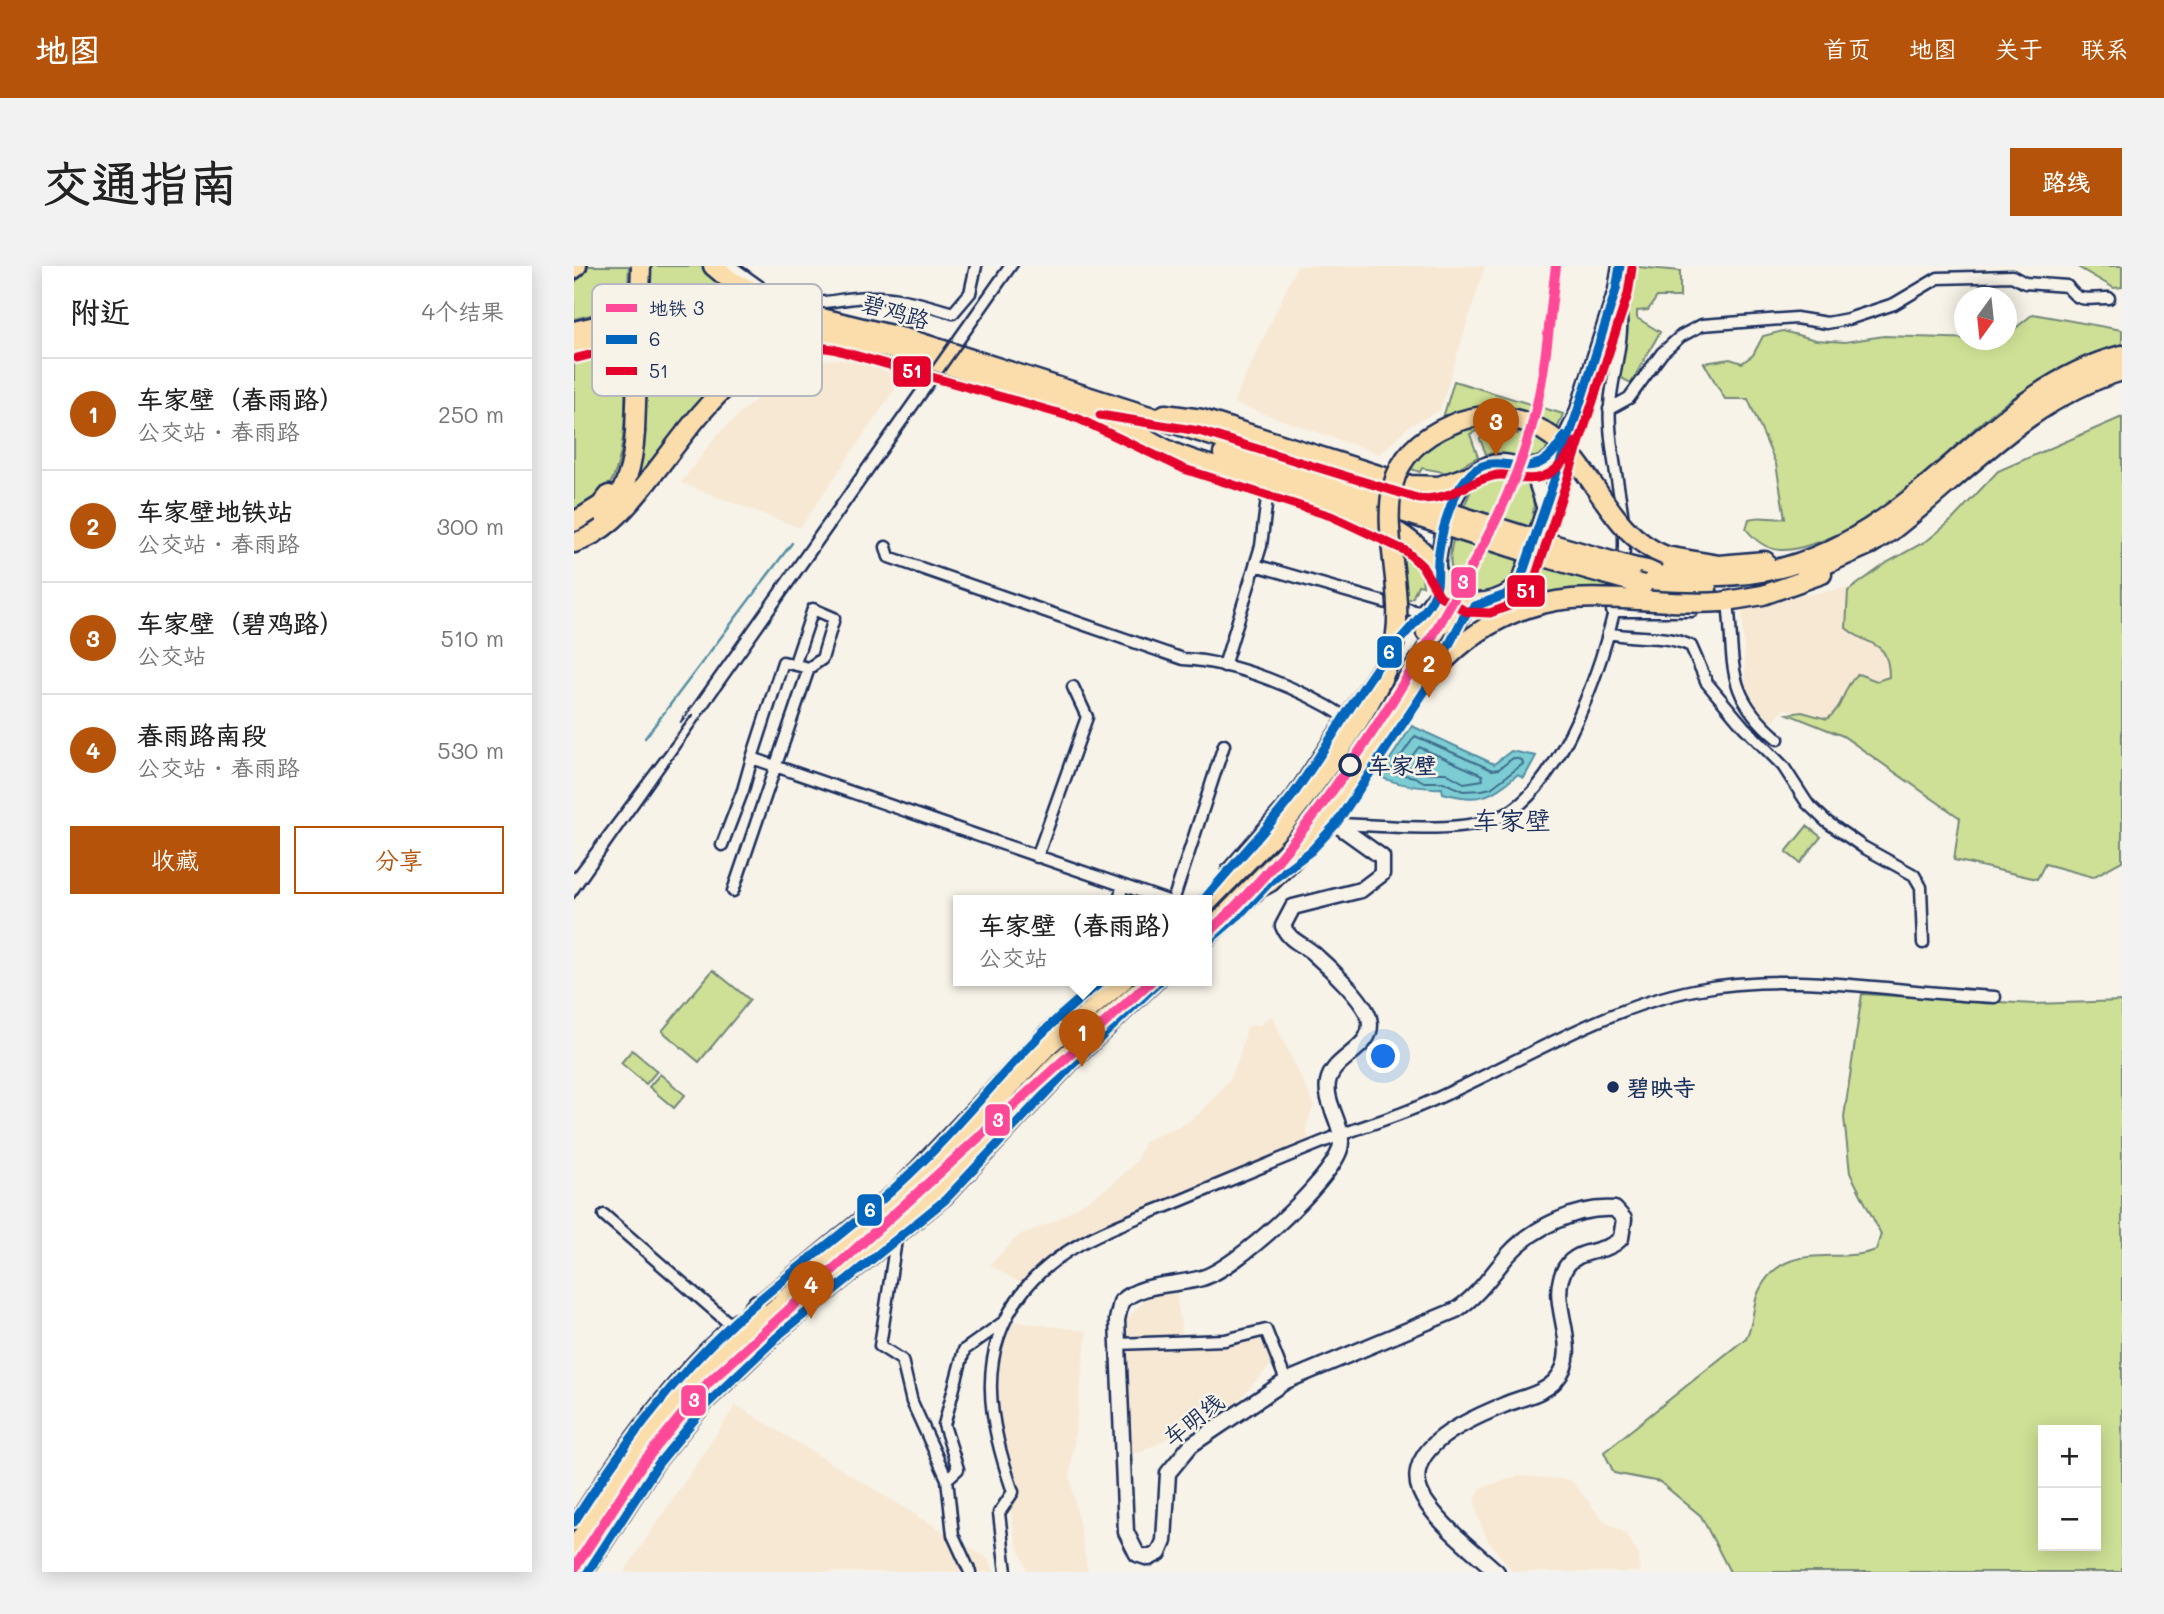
<!DOCTYPE html>
<html lang="zh">
<head>
<meta charset="utf-8">
<style>
	body { margin:0; font-family:Mali,"LXGW WenKai TC",sans-serif; background:#f2f2f2; color:#222 }
	.controls { position:absolute; right:21px; bottom:21px; display:grid; overflow:hidden; border-radius:0px; box-shadow:0 4px 18px #0003 }
	.controls button { width:63px; height:63px; display:grid; place-items:center; padding:0; border:0; border-bottom:2px solid #e0e0e0; background:#fff; color:#222; font:35px sans-serif }
	.compass { position:absolute; left:1380px; top:21px; width:63px; height:63px; border-radius:50%; background:#fff; box-shadow:0 4px 18px #0003; rotate:195deg }
	.you { position:absolute; left:810px; top:791px; width:24px; height:24px; margin:-18px; border:5px solid #fff; border-radius:50%; background:#1a73e8; box-shadow:0 0 0 10px #1a73e833 }
	.badge { display:grid; place-items:center; width:46px; height:46px; border-radius:50%; background:#b45309; color:#fff; font-size:23px; font-weight:700 }
	.pin { position:absolute; translate:-50% -58px; filter:drop-shadow(0 2px 4px #0008) }
	.pin::after { content:''; position:absolute; top:37px; width:24px; height:21px; background:inherit; clip-path:polygon(0 0,100% 0,50% 100%) }
	.popup { position:absolute; left:379px; top:629px; width:259px; height:91px; box-sizing:border-box; display:grid; place-content:center; border-radius:0px; background:#fff; filter:drop-shadow(0 2px 5px #0005); font-size:23px; white-space:nowrap; color:#767676 }
	.popup b { font-size:26px; color:#222 }
	.popup::after { content:''; position:absolute; left:50%; top:100%; margin-left:-14px; border:14px solid transparent; border-top-color:#fff }
	.list { margin:0; padding:0; list-style:none }
	h2 { display:flex; justify-content:space-between; align-items:center; height:91px; margin:0; padding:0 28px; font-size:30px }
	h2 small { font-size:23px; font-weight:400; color:#767676 }
	.list li { display:grid; grid-template-columns:46px 1fr auto; gap:21px; align-items:center; box-sizing:border-box; height:112px; padding:0 28px; border-top:2px solid #e0e0e0 }
	.list b { display:block; font-size:26px; white-space:nowrap }
	.list p { margin:0; font-size:23px; white-space:nowrap; color:#767676 }
	.list em { font-size:23px; font-style:normal; color:#767676 }
	.actions { display:flex; gap:14px; padding:21px 28px }
	.actions a { flex:1; padding:16px 0; border:2px solid #b45309; border-radius:0px; text-align:center; font-size:24px; color:#b45309 }
	.actions .main { background:#b45309; color:#fff }
	.map { position:relative; flex:none; width:1548px; height:1306px; overflow:hidden; border-radius:0px }
	header { display:flex; align-items:center; gap:42px; box-sizing:border-box; height:98px; padding:0 35px; background:#b45309; color:#fff }
	header strong { font-size:33px }
	nav { display:flex; gap:38px; margin-inline-start:auto; font-size:24px }
	.intro { display:flex; align-items:center; justify-content:space-between; box-sizing:border-box; height:168px; padding:0 42px }
	h1 { margin:0; font-size:49px }
	.button { padding:18px 32px; border-radius:0px; background:#b45309; color:#fff; font-size:24px; font-weight:700 }
	main { display:flex; gap:42px; padding:0 42px }
	aside { flex:1; background:#fff; border-radius:0px; box-shadow:0 4px 18px #0003 }
	.map>svg:first-child { display:block }
	.built { fill:#f7e8d4 }
	.green { fill:#cde095; stroke:#74887a; stroke-width:2; fill-rule:evenodd }
	.water { fill:#7bcdd3; stroke:#558ea4; stroke-width:2 }
	.lines { fill:none; stroke-linecap:round; stroke-linejoin:round }
	.shore { stroke:#416e8d; stroke-width:2 }
	.stream { stroke:#558ea4; stroke-width:2.5 }
	.street-casing { stroke:#1b2f5e; stroke-width:15 }
	.secondary-casing { stroke:#1b2f5e; stroke-width:19 }
	.primary-casing { stroke:#1b2f5e; stroke-width:21 }
	.highway-casing { stroke:#1b2f5e; stroke-width:23 }
	.street { stroke:#f7f3e8; stroke-width:10 }
	.secondary { stroke:#f7f3e8; stroke-width:14 }
	.primary { stroke:#faddab; stroke-width:16 }
	.highway { stroke:#faddab; stroke-width:18 }
	.rail { stroke:#1b2f5e; stroke-width:2.5 }
	.highway-bridge-casing { stroke:#1b2f5e; stroke-width:23; stroke-linecap:butt }
	.highway-bridge { stroke:#faddab; stroke-width:18 }
	.bus-1-casing { stroke:#f7f3e8; stroke-width:14 }
	.bus-2-casing { stroke:#f7f3e8; stroke-width:14 }
	.bus-1 { stroke:#0065bd; stroke-width:9 }
	.bus-2 { stroke:#e4002b; stroke-width:9 }
	.metro-1-casing { stroke:#f7f3e8; stroke-width:16 }
	.metro-1 { stroke:#fe4998; stroke-width:10 }
	.stop-dot { fill:#f7f3e8; stroke:#1b2f5e; stroke-width:3.5 }
	.poi-dot { fill:#1b2f5e; stroke:#f7f3e8; stroke-width:2.5 }
	.labels { text-anchor:middle; dominant-baseline:central; stroke-width:5; stroke-linejoin:round; paint-order:stroke }
	.street-label { font-size:23px; fill:#1b2f5e; stroke:#f7f3e8 }
	.stop-label { font-size:23px; font-weight:bold; fill:#1b2f5e; stroke:#f7f3e8; text-anchor:start }
	.poi-label { font-size:23px; font-weight:bold; fill:#1b2f5e; stroke:#f7f3e8; text-anchor:start }
	.quarter-label { font-size:26px; fill:#1b2f5e; stroke:#f7f3e8 }
	.key { fill:#f7f3e8; stroke:#b5b8bf; stroke-width:2 }
	.key-label { font-size:19px; fill:#1b2f5e }
	.line-badge { stroke:#f7f3e8; stroke-width:2.5 }
	.badge-label { font-size:19px; text-anchor:middle; font-weight:bold; fill:#fff }
</style>
</head>
<body>
<header>
<strong>地图</strong>
<nav><a>首页</a><a>地图</a><a>关于</a><a>联系</a></nav>
</header>
<div class="intro"><h1>交通指南</h1><a class="button">路线</a></div>
<main>
<aside>
<h2>附近<small>4个结果</small></h2>
<ul class="list">
<li><span class="badge">1</span><div><b>车家壁（春雨路）</b><p>公交站 · 春雨路</p></div><em>250 m</em></li>
<li><span class="badge">2</span><div><b>车家壁地铁站</b><p>公交站 · 春雨路</p></div><em>300 m</em></li>
<li><span class="badge">3</span><div><b>车家壁（碧鸡路）</b><p>公交站</p></div><em>510 m</em></li>
<li><span class="badge">4</span><div><b>春雨路南段</b><p>公交站 · 春雨路</p></div><em>530 m</em></li>
</ul>
<div class="actions"><a class="main">收藏</a><a>分享</a></div>
</aside>
<div class="map">
<svg width="1548" height="1306" viewBox="0 0 1548 1306">
	<rect width="100%" height="100%" fill="#f7f3e8"/>
	<filter id="ink" filterUnits="userSpaceOnUse"><feTurbulence type="fractalNoise" baseFrequency=".0143" numOctaves="2"/><feDisplacementMap in="SourceGraphic" scale="14" xChannelSelector="R" yChannelSelector="G"/><feConvolveMatrix kernelMatrix="1 2 1 2 8 2 1 2 1" color-interpolation-filters="sRGB"/></filter>
	<g filter="url(#ink)">
		<path class="built" d="M723,0H911L866,144L835,160L806,188L659,137Z
			M255,93L298,96L332,107L226,262L107,217L143,169L219,99Z
			M1289,319L1370,380L1258,460L1240,449L1210,443L1196,459L1189,454L1172,427L1168,340Z
			M698,750L740,839L732,861L735,873L646,915L491,979L446,1017L416,999L445,969L481,955L538,919L562,896L571,875L614,856L628,845L656,813L665,793L673,760L686,759Z
			M602,1025L610,1084L689,1073L702,1093L662,1137L565,1187L555,1188L551,1055L574,1031Z
			M437,1055L513,1065L496,1210L514,1306H454L441,1272L420,1139L422,1097Z
			M162,1139L414,1293L421,1306H50Z
			M945,1210L997,1214L1029,1254L1051,1267L1065,1289V1306H939L913,1273L903,1248L901,1234L907,1222Z"/>
		<path class="green" d="M13,0H55L53,40L0,53V18Z
			M77,0H130L169,33L76,39Z
			M1054,0L1106,5V31H1083L1074,44L1063,45V52L1086,66L1057,117L1045,111L1052,73Z
			M1502,0H1548V21L1540,22Z
			M1459,48L1548,64V82C1501,95 1459,115 1420,146C1384,174 1354,210 1318,239C1298,256 1272,265 1247,275C1216,286 1195,292 1172,263L1175,253C1187,249 1198,254 1211,252L1202,198L1174,133H1151L1130,97L1156,93L1168,97L1179,89L1189,70L1209,65L1242,74L1271,76L1310,70L1433,74V69Z
			M164,68L217,73L201,78L60,222L68,192L75,75Z
			M51,78C51,117 56,190 33,223C25,235 12,242 0,250V90Z
			M880,115L989,148L982,166L970,158L868,155Z
			M1548,151V595L1519,611L1471,598L1463,613L1380,594L1386,552L1269,470L1214,448L1228,446L1253,453C1272,439 1267,423 1284,408L1303,415L1315,411C1315,372 1295,382 1272,362L1274,325L1314,296L1354,274L1378,254L1424,205Z
			M919,157L896,168L904,191L875,207L848,202L846,206L834,202C859,168 880,164 919,157Z
			M923,157L946,161L941,164L943,168L953,163L977,178C962,205 937,183 912,188L906,173L925,162Z
			M922,205C959,208 965,230 956,263L889,242L901,216Z
			M880,272L946,293C928,349 860,330 880,272Z
			M822,276C840,286 847,299 849,320L844,319L839,331L830,336Z
			M968,300L1043,322L1042,328L944,339L961,319Z
			M1233,560L1247,571L1226,597L1212,586Z
			M139,704L176,734L125,796L88,765Z
			M1288,728L1460,738L1548,735V1306H1156L1127,1250L1086,1216L1040,1207L1030,1186L1172,1072C1181,1055 1178,1038 1185,1025C1210,973 1262,999 1302,984L1307,968L1276,907L1270,851ZM1469,1164H1522V1280H1469Z
			M58,784L83,805L72,818L47,797Z
			M86,808L111,829L100,842L75,821Z"/>
		<path class="water" d="M838,460L920,498L937,485L962,490L950,512L943,509C916,532 904,537 869,527L868,522C852,523 819,518 805,510Z"/>
		<g class="lines">
			<path class="shore" d="M841,470L918,504L925,503L939,492L948,494L949,498L917,522L908,524L889,525L869,516H850L841,511L819,507L818,503Z
				M845,481L908,509L909,514L890,517L872,507H852L834,501L833,496Z"/>
			<path class="stream" d="M71,472L218,277"/>
			<defs>
				<path id="street" d="M157,0L185,20
					M201,28C243,47 263,29 304,31C330,32 355,40 379,47L396,27L402,0
					M1035,143L1055,132L1088,87L1107,70L1128,59L1222,52L1253,57L1274,53L1320,38L1364,12L1438,10L1451,17L1493,20C1506,39 1514,31 1535,32
					M312,281L315,291L609,393C662,396 728,423 773,452
					M681,299L848,347
					M1154,335C1161,398 1150,428 1204,473
					M1038,345H1118
					M1034,367C1063,374 1089,367 1117,380L1133,417L1170,461L1209,500L1233,537L1253,556L1289,581L1340,609L1347,621L1349,677
					M822,378L864,323
					M874,385L889,352L897,343
					M221,397L239,343L260,352L248,393L235,402L209,396L178,492L594,635
					M650,400L687,280L695,216
					M762,558C809,559 876,568 921,553C993,529 1048,350 1050,281C1051,241 1038,200 1036,160C1032,113 1058,70 1042,24
					M148,579L169,524L178,492
					M463,591L513,451L499,421
					M653,604L718,530L810,392
					M159,625L235,402
					M545,635L548,621
					M599,635L650,479
					M632,677L684,629
					M30,949L157,1059
					M322,974L306,1080L328,1094L338,1136L373,1213
					M178,1040L323,921L471,765L529,715
					M543,1078L651,1074L692,1064L712,1115
					M0,1256C47,1182 97,1110 164,1052
					M14,1306L84,1198L134,1137L207,1067L371,934L500,797L586,715
					M396,1306L379,1269L373,1213L384,1203L370,1159L390,1084L431,1055
					M432,1306L425,1247L439,1226C415,1155 400,1087 451,1023C490,974 553,957 608,934C661,912 713,890 766,869C793,859 821,851 848,839C938,801 1024,743 1120,724C1221,704 1321,727 1421,731"/>
				<path id="secondary" d="M1003,147C995,163 987,186 971,196C958,205 944,197 929,196C884,194 869,260 864,295C861,341 920,346 946,315L1003,147L1042,24L1046,0
					M945,200L961,212L970,240
					M762,558L808,591V608L787,624L719,641L709,660C715,675 729,678 740,688C755,701 790,734 795,752C803,783 759,789 754,816C750,839 772,860 766,883C756,916 661,1003 628,1012C602,1020 568,1016 547,1036L543,1054L552,1266L563,1288L575,1292L585,1287L590,1275L594,1207L617,1179L712,1115L882,1044C904,1030 918,1008 934,989C959,961 1004,940 1041,943L1050,953L1047,972C1032,989 1005,981 992,1001C970,1036 1011,1081 982,1114C970,1128 946,1132 930,1139C893,1154 815,1187 854,1239C872,1264 900,1285 923,1306"/>
				<path id="primary" d="M851,367L865,337L864,308
					M632,667L729,567L763,520L866,361L888,342L910,336
					M163,1062L183,1037
					M0,1281L65,1180L136,1097L340,922L476,779L550,715
					M0,1304L72,1191L132,1120L182,1075L351,935L483,796L575,715"/>
				<path id="highway" d="M139,0L156,14L207,39
					M0,3L3,0
					M0,65L73,48L123,43L223,46L338,74L866,243
					M0,80C195,22 355,94 539,153
					M591,148L628,153L836,219L865,220L894,210
					M537,152C557,163 577,176 598,186C664,215 836,238 864,308
					M649,188L862,257
					M30,250C53,226 59,197 61,166
					M887,250L954,271
					M0,256L27,239L35,229
					M883,264L949,285
					M0,277C30,267 51,244 70,220C123,155 164,78 257,74
					M1092,290L1145,299L1191,295
					M1058,301C1175,327 1257,299 1347,224C1410,172 1466,110 1548,89
					M1232,307L1297,278L1316,266C1390,209 1455,132 1548,105
					M1069,319L1133,323
					M1147,336L1189,329L1248,308
					M672,629L696,616L751,562
					M632,638L711,557"/>
			</defs>
			<use href="#street" class="street-casing"/>
			<use href="#secondary" class="secondary-casing"/>
			<use href="#primary" class="primary-casing"/>
			<use href="#highway" class="highway-casing"/>
			<use href="#street" class="street"/>
			<use href="#secondary" class="secondary"/>
			<use href="#primary" class="primary"/>
			<use href="#highway" class="highway"/>
			<path class="rail" d="M107,456L429,0
				M0,606L118,449
				M0,632L444,0"/>
			<defs>
				<path id="highway-bridge" d="M61,166L67,0
					M866,243L887,250
					M862,257L883,264
					M954,271L1058,301
					M949,285L1069,319
					M711,557C744,516 804,436 818,387C842,308 769,204 876,159C902,147 932,147 958,159C1019,185 1026,264 1092,290
					M751,562C819,468 867,344 998,333C1048,329 1097,340 1147,336"/>
			</defs>
			<use href="#highway-bridge" class="highway-bridge-casing"/>
			<use href="#highway-bridge" class="highway-bridge"/>
			<defs>
				<path id="bus-1" d="M629,635C658,599 691,566 719,529C750,486 776,439 807,396C823,375 844,357 858,334C866,320 863,308 864,293C867,268 875,233 892,213C916,183 939,208 966,197C977,192 984,180 991,170
					M632,677L666,648L696,616L737,585L762,558L852,423L889,352L901,340L931,329L946,315L1003,147L1042,24L1046,0
					M0,1256C46,1184 96,1115 159,1057C219,1002 287,957 345,899C407,838 457,767 529,715
					M14,1306L84,1198L134,1137L207,1067L371,934L500,797L586,715"/>
				<path id="bus-2" d="M3,92L59,78L111,72L161,70L259,83L505,153L610,203L757,250L832,285L848,300L866,330L893,346L916,347L935,340L951,327L962,309L1054,28L1058,2
					M526,149L625,165L846,233C881,233 890,217 919,210C928,207 937,210 946,212C974,217 990,199 1002,176"/>
			</defs>
			<use href="#bus-1" class="bus-1-casing"/>
			<use href="#bus-2" class="bus-2-casing"/>
			<use href="#bus-1" class="bus-1"/>
			<use href="#bus-2" class="bus-2"/>
			<defs>
				<path id="metro-1" d="M632,669C726,583 794,477 859,369C897,303 937,236 957,163C972,109 975,55 982,0
					M0,1303L68,1198L134,1117L577,715"/>
			</defs>
			<use href="#metro-1" class="metro-1-casing"/>
			<use href="#metro-1" class="metro-1"/>
		</g>
	</g>
	<circle class="stop-dot" cx="776" cy="499" r="10"/>
	<circle class="poi-dot" cx="1039" cy="821" r="7"/>
	<g class="labels">
		<g class="street-label">
			<text transform="translate(322 45) rotate(16)">碧鸡路</text>
			<text transform="translate(619 1153) rotate(-38)">车明线</text>
		</g>
		<g class="stop-label">
			<text x="794" y="499">车家壁</text>
		</g>
		<g class="poi-label">
			<text x="1053" y="821">碧映寺</text>
		</g>
		<g class="quarter-label">
			<text x="938" y="554">车家壁</text>
		</g>
	</g>
	<rect x="18" y="18" width="230" height="112" rx="10" class="key"/>
	<rect x="32" y="38" width="31" height="8" fill="#fe4998"/>
	<rect x="32" y="69" width="31" height="9" fill="#0065bd"/>
	<rect x="32" y="101" width="31" height="8" fill="#e4002b"/>
	<g class="key-label">
		<text x="75" y="49">地铁 3</text>
		<text x="75" y="80">6</text>
		<text x="75" y="112">51</text>
	</g>
	<g class="line-badge">
		<rect x="318" y="89" width="40" height="33" rx="7" fill="#e4002b"/>
		<rect x="876" y="300" width="27" height="33" rx="7" fill="#fe4998"/>
		<rect x="932" y="308" width="40" height="34" rx="7" fill="#e4002b"/>
		<rect x="802" y="369" width="27" height="34" rx="7" fill="#0065bd"/>
		<rect x="410" y="837" width="27" height="34" rx="7" fill="#fe4998"/>
		<rect x="282" y="927" width="27" height="34" rx="7" fill="#0065bd"/>
		<rect x="106" y="1118" width="27" height="33" rx="7" fill="#fe4998"/>
	</g>
	<g class="badge-label">
		<text x="338" y="112">51</text>
		<text x="889" y="323">3</text>
		<text x="952" y="332">51</text>
		<text x="815" y="393">6</text>
		<text x="424" y="861">3</text>
		<text x="296" y="951">6</text>
		<text x="120" y="1141">3</text>
	</g>
</svg>
<div class="controls">
<button>+</button>
<button>−</button>
</div>
<svg class="compass" viewBox="-18 -18 36 36"><path d="M0-13l5 13h-10z" fill="#e53935"/><path d="M0 13l5-13h-10z" fill="#767676"/></svg>
<div class="you"></div>
<div class="pin badge" style="left:508px;top:801px">1</div>
<div class="popup"><b>车家壁（春雨路）</b>公交站</div>
<div class="pin badge" style="left:855px;top:432px">2</div>
<div class="pin badge" style="left:922px;top:190px">3</div>
<div class="pin badge" style="left:237px;top:1053px">4</div>
</div>
</main>
</body>
</html>
